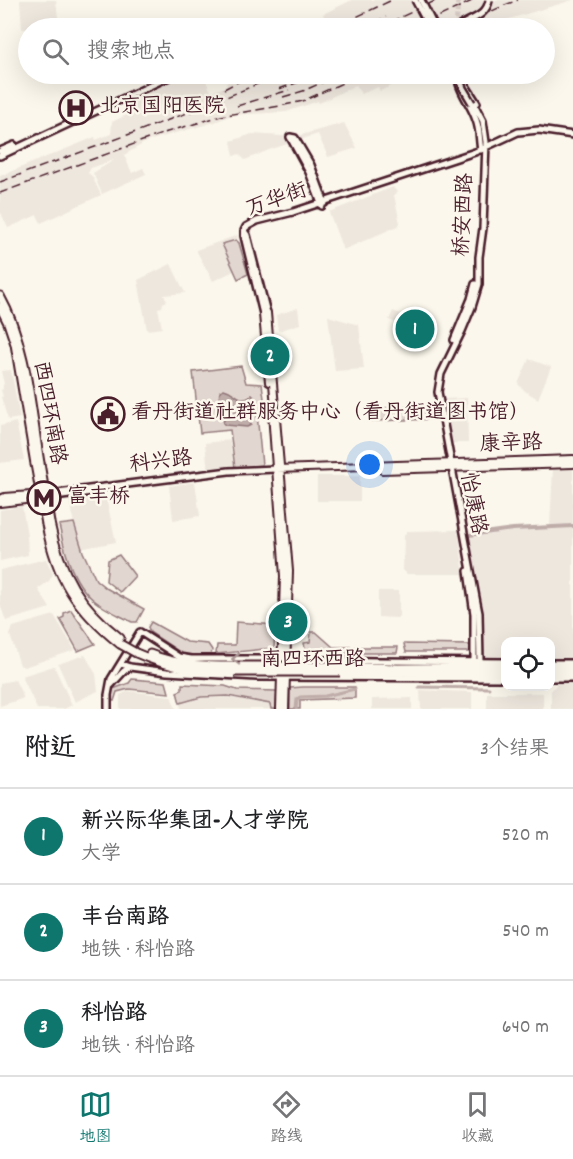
<!DOCTYPE html>
<html lang="zh">
<head>
<meta charset="utf-8">
<style>
	body { margin:0; font-family:Dekko,"LXGW WenKai TC",sans-serif; background:#f6f6f6; color:#202124 }
	.controls { position:absolute; right:18px; bottom:18px; display:grid; overflow:hidden; border-radius:12px; box-shadow:0 6px 24px #0002 }
	.controls button { width:54px; height:54px; display:grid; place-items:center; padding:0; border:0; border-bottom:2px solid #e0e0e0; background:#fff; color:#202124; font:30px sans-serif }
	.you { position:absolute; left:370px; top:465px; width:21px; height:21px; margin:-15px; border:4px solid #fff; border-radius:50%; background:#1a73e8; box-shadow:0 0 0 9px #1a73e833 }
	.badge { display:grid; place-items:center; width:39px; height:39px; border-radius:50%; background:#0f766e; color:#fff; font-size:20px; font-weight:700 }
	.pin { position:absolute; translate:-50% -50%; border:3px solid #fff; box-shadow:0 2px 6px #0006 }
	.list { margin:0; padding:0; list-style:none }
	h2 { display:flex; justify-content:space-between; align-items:center; height:78px; margin:0; padding:0 24px; font-size:26px }
	h2 small { font-size:20px; font-weight:400; color:#757577 }
	.list li { display:grid; grid-template-columns:39px 1fr auto; gap:18px; align-items:center; box-sizing:border-box; height:96px; padding:0 24px; border-top:2px solid #e0e0e0 }
	.list b { display:block; font-size:22px; white-space:nowrap }
	.list p { margin:0; font-size:20px; white-space:nowrap; color:#757577 }
	.list em { font-size:20px; font-style:normal; color:#757577 }
	.icon { flex:none; width:33px; height:33px; fill:none; stroke:currentColor; stroke-width:2; stroke-linecap:round; stroke-linejoin:round }
	.map { position:relative; flex:none; width:573px; height:709px; overflow:hidden }
	.search { position:absolute; background:#fff; box-shadow:0 6px 24px #0002; left:18px; right:18px; top:18px; height:66px; display:flex; align-items:center; gap:15px; box-sizing:border-box; padding:0 21px; border-radius:33px; color:#757577; font-size:22px }
	.sheet { height:366px; background:#fff }
	nav { display:flex; justify-content:space-around; align-items:center; box-sizing:border-box; height:84px; border-top:2px solid #e0e0e0; background:#fff; font-size:16px; color:#757577 }
	nav a { display:grid; justify-items:center; gap:3px }
	nav .on { color:#0f766e }
	.map>svg:first-child { display:block }
	.built { fill:#eee7de }
	.green { fill:#e2d7d0; stroke:#967b7e; stroke-width:1.5 }
	.water { fill:#bfadaa; stroke:#907477; stroke-width:1.5 }
	.lines { fill:none; stroke-linecap:round; stroke-linejoin:round }
	.canal { stroke:#bfadaa; stroke-width:3 }
	.river { stroke:#bfadaa; stroke-width:4 }
	.secondary-tunnel { stroke:#d8ccc5; stroke-width:5; stroke-dasharray:5 2.5; stroke-linecap:butt }
	.secondary-casing { stroke:#4a1f2b; stroke-width:10 }
	.primary-casing { stroke:#4a1f2b; stroke-width:10 }
	.trunk-casing { stroke:#4a1f2b; stroke-width:11 }
	.secondary { stroke:#fbf7ec; stroke-width:5 }
	.primary { stroke:#fbf7ec; stroke-width:6 }
	.trunk { stroke:#fbf7ec; stroke-width:7 }
	.rail { stroke:#4a1f2b; stroke-width:1.5; stroke-dasharray:9 4.5; stroke-linecap:butt }
	.secondary-bridge-casing { stroke:#4a1f2b; stroke-width:10; stroke-linecap:butt }
	.trunk-bridge-casing { stroke:#4a1f2b; stroke-width:11; stroke-linecap:butt }
	.secondary-bridge { stroke:#fbf7ec; stroke-width:5 }
	.trunk-bridge { stroke:#fbf7ec; stroke-width:7 }
	.oneway { stroke:#ab9695 }
	.labels { text-anchor:middle; dominant-baseline:central; stroke-width:5; stroke-linejoin:round; paint-order:stroke }
	.poi-label { font-size:21px; fill:#4a1f2b; stroke:#fbf7ec; text-anchor:start }
	.street-label { font-size:21px; fill:#4a1f2b; stroke:#fbf7ec }
</style>
</head>
<body>
<div class="map">
<svg width="573" height="709" viewBox="0 0 573 709">
	<rect width="100%" height="100%" fill="#fbf7ec"/>
	<filter id="ink" filterUnits="userSpaceOnUse"><feTurbulence type="fractalNoise" baseFrequency=".0167" numOctaves="2"/><feDisplacementMap in="SourceGraphic" scale="12" xChannelSelector="R" yChannelSelector="G"/><feConvolveMatrix kernelMatrix="1 2 1 2 8 2 1 2 1" color-interpolation-filters="sRGB"/></filter>
	<g filter="url(#ink)">
		<path class="built" d="M20,0H56L59,27L22,29Z
			M352,0H573L503,21H494L493,19L464,28H323L328,26L323,14Z
			M184,74H203L211,92L225,87L227,85L226,83L244,74H417L380,91L378,87L361,94L356,85L319,103L318,101L286,112L232,115L215,122L158,138L146,142L124,155L132,173L143,168L146,174L102,194L93,173L114,160L91,168L88,173L92,176L101,195L41,223L37,215L8,228L0,211V176L95,137L96,140L111,134L112,122L128,114L129,99Z
			M344,123L357,148L328,157L318,134L269,150L245,160L239,154L234,156L231,141L252,134L282,136L301,135Z
			M393,187L397,192L394,195L400,223L398,226L343,250L329,212Z
			M238,235L237,241L239,243L248,274L238,279L234,271L213,281L196,250Z
			M171,264L185,293L164,295L167,301L163,303L162,307L158,308L162,328L147,330L138,280Z
			M298,308L300,324L278,331L276,315Z
			M393,311L431,325L424,344L399,335L403,326L389,320Z
			M328,316L359,325L364,369L335,371Z
			M529,359L551,367L538,399L525,391L518,384Z
			M11,370L20,418L8,420L1,397L3,396L1,390L3,389V385L4,384L1,371Z
			M467,398L468,443H452L444,399Z
			M16,422L24,460L0,463V426Z
			M230,440L234,468L208,472L205,443Z
			M573,468V525L550,526L553,469Z
			M317,476H360V501H317Z
			M195,482L200,516L174,520L173,519L169,486Z
			M105,493L116,542L79,549L69,499Z
			M22,506L27,535L28,555L0,561V510Z
			M573,526V659H551L550,642H506L505,659L483,658L482,611L469,536L508,532L512,530Z
			M458,530L464,574H407L403,570L404,536L407,531Z
			M46,559L53,574L49,581L38,589L50,608L6,621L0,604V570Z
			M378,591H399V616L397,618L378,617Z
			M54,615L75,650L24,667L20,665L10,635L13,627Z
			M85,655L96,674L98,691L75,702L58,664Z
			M54,666L72,705L64,709H37L22,676Z
			M15,680L24,698L0,706V683Z
			M560,680H573V709H551V691Z
			M420,690L472,692V709H421Z
			M128,691L171,696L176,709H120V695Z
			M487,693H543V709H487Z
			M228,697L269,704L270,709H181L180,704L201,698Z
			M412,698V709H372V699Z"/>
		<path class="green" d="M236,240L239,243L248,274L238,279L222,244Z
			M241,366L246,383L262,384L266,413L257,414L262,465L235,468L230,430L200,433L193,372Z
			M415,407L418,409L428,408L436,414L437,419L372,421L374,411L384,410V408Z
			M74,523L83,552L96,580L106,588L144,609L137,622H132C121,616 109,611 99,604C73,587 65,553 59,525Z
			M119,555L135,576L120,592L106,581L108,560Z
			M71,610L95,644L78,651L60,619L64,617V613Z
			M151,622L187,642L208,644L212,650L211,655L186,656L150,632L148,627Z
			M236,622L275,625L274,648L216,654L217,645H235Z
			M311,632H316L333,647H398L397,653H339L330,650L305,649L304,643L310,642Z
			M404,644L471,645L469,652H406Z
			M132,679L166,682L169,693L129,689L117,692L114,701L110,700L113,689L129,683Z
			M182,684L225,686L237,690L277,691L276,709H271L270,704L228,696L201,697L180,703L177,692L182,690Z
			M303,687H355V698L300,700V709H290V688Z"/>
		<path class="water" d="M224,389C238,392 236,404 252,395L254,397V400L250,405L251,425L247,427L225,425L223,423C224,420 225,417 225,414C224,403 217,406 220,391Z"/>
		<g class="lines">
			<path class="canal" d="M419,687L489,688
				M296,709L297,699L300,697L325,696L355,689"/>
			<path class="river" d="M469,535L513,529L573,526"/>
			<path class="secondary-tunnel" d="M456,28L458,0"/>
			<defs>
				<path id="secondary" d="M461,78L477,103
					M459,84C463,97 472,107 476,120C480,130 479,140 481,150
					M473,102L483,121L486,142L483,228L479,257V284L472,307L462,331L441,374L438,392L477,603L479,613L480,662
					M0,151L14,145
					M0,156L169,77L171,74
					M322,206L309,172L290,137L295,138L311,165L325,203
					M244,231L246,227L257,221L293,212L475,152L518,132L539,130L573,135
					M244,231L247,235L267,313
					M244,231V236L263,314
					M454,340L471,299L475,284
					M50,494L229,471L276,469
					M55,497L99,491
					M468,571L474,614V662
					M550,663H573
					M121,664L130,667L167,672L257,677L506,678
					M550,678H573
					M111,685L124,671L130,667
					M108,709V695L111,679L140,632L179,657L191,659H264L379,661L506,662"/>
				<path id="primary" d="M267,313L289,571L285,709
					M263,314L269,382
					M272,413L284,576L280,709
					M277,469L573,459
					M382,470L573,464
					M0,499L5,497L44,494
					M0,503L50,497"/>
				<path id="trunk" d="M0,296C27,344 31,409 40,463
					M0,307L8,323L15,344L35,464
					M50,523C60,573 80,607 120,638
					M46,524C56,578 76,609 120,644
					M136,653C170,668 197,672 234,672
					M150,654C177,665 205,666 233,666
					M340,666L398,668L506,667
					M550,667L573,668
					M340,672L506,673
					M550,673H573"/>
			</defs>
			<use href="#secondary" class="secondary-casing"/>
			<use href="#primary" class="primary-casing"/>
			<use href="#trunk" class="trunk-casing"/>
			<use href="#secondary" class="secondary"/>
			<use href="#primary" class="primary"/>
			<use href="#trunk" class="trunk"/>
			<path class="rail" d="M333,28L392,0
				M361,28L386,17
				M378,28L437,0
				M415,28L474,0
				M455,28L505,5L518,0
				M224,89L253,74
				M279,89L321,74
				M283,97L303,91L341,74
				M237,106L289,90
				M0,182L198,109L281,74
				M0,193L167,132L221,116L280,106L303,101L362,74"/>
			<defs>
				<path id="secondary-bridge" d="M415,0L430,28
					M421,0L435,28
					M457,28C468,19 487,17 489,0
					M458,74L463,88L472,103"/>
				<path id="trunk-bridge" d="M40,463L50,523
					M35,464L46,524
					M120,644L136,653
					M233,666H340
					M234,672H340"/>
			</defs>
			<use href="#secondary-bridge" class="secondary-bridge-casing"/>
			<use href="#trunk-bridge" class="trunk-bridge-casing"/>
			<use href="#secondary-bridge" class="secondary-bridge"/>
			<use href="#trunk-bridge" class="trunk-bridge"/>
		</g>
		<defs><path id="oneway-chevron" d="M-2-3.5L2.5 0L-2 3.5" fill="none" stroke-width="1.6" stroke-linecap="round" stroke-linejoin="round" transform="scale(1.5)"/></defs>
		<use class="oneway" href="#oneway-chevron" transform="translate(236 659) rotate(179)"/>
	</g>
	<defs>
		<symbol id="hospital-ring" viewBox="-11 -11 22 22"><circle r="9.5" fill="#fbf7ec" stroke="#4a1f2b" stroke-width="1.5"/><path d="M-5-5h3v3.5h4V-5h3V5h-3V1.5h-4V5h-3Z" fill="#4a1f2b"/></symbol>
		<symbol id="civic-ring" viewBox="-11 -11 22 22"><circle r="9.5" fill="#fbf7ec" stroke="#4a1f2b" stroke-width="1.5"/><path d="M-.6-6.5H3V-4.5H.6V-3L4-1V1h2V6H-6V1h2V-1L-.6-3ZM-1.2 2.5V6h2.4V2.5Z" fill="#4a1f2b"/></symbol>
		<symbol id="metro-ring" viewBox="-11 -11 22 22"><circle r="9.5" fill="#fbf7ec" stroke="#4a1f2b" stroke-width="1.5"/><path d="M-5.5 5V-5H-3L0 0L3-5H5.5V5H3V-.5L0 4L-3-.5V5Z" fill="#4a1f2b"/></symbol>
	</defs>
	<g fill-rule="evenodd">
		<use href="#hospital-ring" x="57" y="89" width="38" height="38"/>
		<use href="#civic-ring" x="89" y="395" width="38" height="38"/>
		<use href="#metro-ring" x="25" y="479" width="38" height="38"/>
	</g>
	<g class="labels">
		<g class="poi-label">
			<text x="99" y="108">北京国阳医院</text>
			<text x="131" y="414">看丹街道社群服务中心（看丹街道图书馆）</text>
			<text x="67" y="498">富丰桥</text>
		</g>
		<g class="street-label">
			<text transform="translate(277 201) rotate(-19)">万华街</text>
			<text transform="translate(465 215) rotate(-87)">桥安西路</text>
			<text transform="translate(48 413) rotate(80)">西四环南路</text>
			<text transform="translate(511 445) rotate(-2)">康辛路</text>
			<text transform="translate(161 463) rotate(-7)">科兴路</text>
			<text transform="translate(472 504) rotate(79)">怡康路</text>
			<text x="313" y="661">南四环西路</text>
		</g>
	</g>
</svg>
<div class="controls">
<button><svg class="icon" aria-label="locate" viewBox="0 0 24 24"><circle cx="12" cy="12" r="6"/><path d="M12 2v4M12 18v4M2 12h4M18 12h4"/></svg></button>
</div>
<div class="you"></div>
<div class="pin badge" style="left:415px;top:329px">1</div>
<div class="pin badge" style="left:270px;top:356px">2</div>
<div class="pin badge" style="left:288px;top:622px">3</div>
<div class="search"><svg class="icon" aria-label="search" viewBox="0 0 24 24"><circle cx="10" cy="10" r="6"/><path d="M15 15l6 6"/></svg>搜索地点</div>
</div>
<section class="sheet">
<h2>附近<small>3个结果</small></h2>
<ul class="list">
<li><span class="badge">1</span><div><b>新兴际华集团-人才学院</b><p>大学</p></div><em>520 m</em></li>
<li><span class="badge">2</span><div><b>丰台南路</b><p>地铁 · 科怡路</p></div><em>540 m</em></li>
<li><span class="badge">3</span><div><b>科怡路</b><p>地铁 · 科怡路</p></div><em>640 m</em></li>
</ul>
</section>
<nav>
<a class="on"><svg class="icon" aria-label="map" viewBox="0 0 24 24"><path d="M3 6l6-2 6 2 6-2v14l-6 2-6-2-6 2zM9 4v14M15 6v14"/></svg>地图</a>
<a><svg class="icon" aria-label="directions" viewBox="0 0 24 24"><path d="M12 3l9 9-9 9-9-9zM9 14v-3h6M13 9l2 2-2 2"/></svg>路线</a>
<a><svg class="icon" aria-label="saved" viewBox="0 0 24 24"><path d="M7 4h10v16l-5-4-5 4z"/></svg>收藏</a>
</nav>
</body>
</html>
